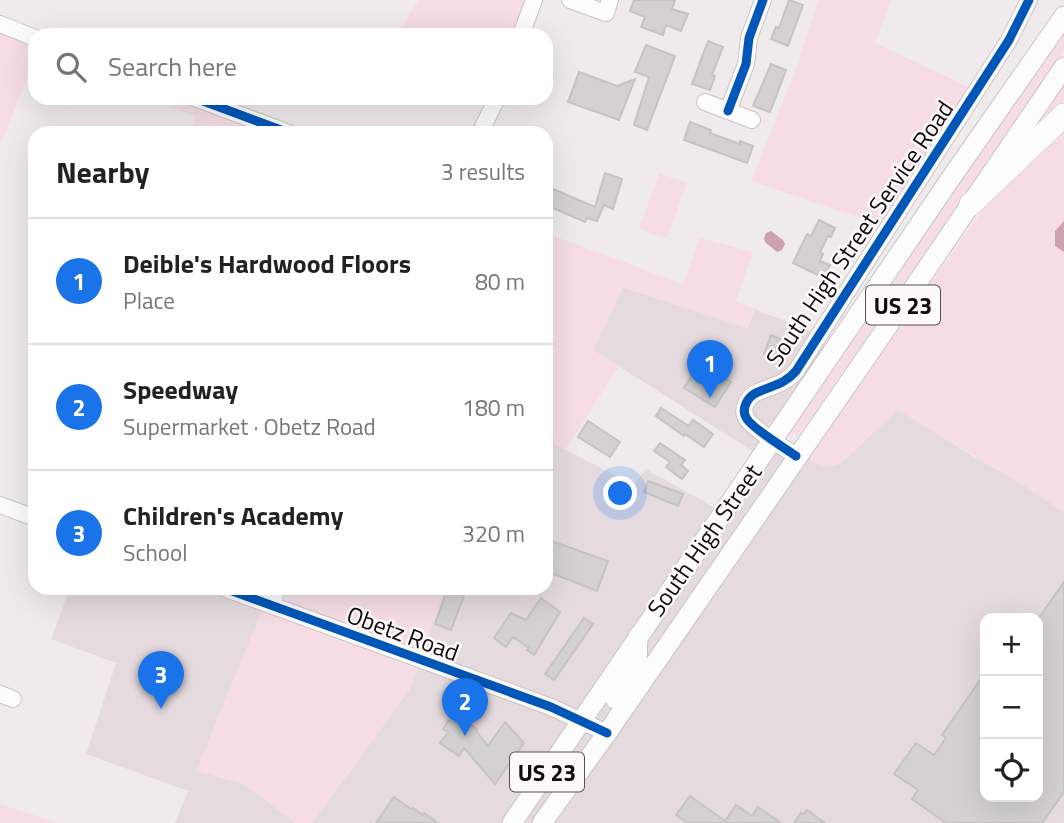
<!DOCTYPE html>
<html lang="en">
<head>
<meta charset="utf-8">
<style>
	body { margin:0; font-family:"Titillium Web",sans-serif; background:#f6f6f6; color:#222 }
	.controls { position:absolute; right:21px; bottom:21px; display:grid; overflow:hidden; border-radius:14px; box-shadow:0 7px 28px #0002 }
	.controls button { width:63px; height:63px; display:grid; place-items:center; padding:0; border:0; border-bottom:2px solid #e0e0e0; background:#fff; color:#222; font:35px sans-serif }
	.you { position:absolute; left:621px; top:494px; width:24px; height:24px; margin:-18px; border:5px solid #fff; border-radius:50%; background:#1a73e8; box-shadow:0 0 0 10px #1a73e833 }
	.badge { display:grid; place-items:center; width:46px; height:46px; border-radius:50%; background:#1a73e8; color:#fff; font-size:23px; font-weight:700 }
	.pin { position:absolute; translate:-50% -58px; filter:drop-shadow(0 2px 4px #0008) }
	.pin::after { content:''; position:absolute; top:37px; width:24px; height:21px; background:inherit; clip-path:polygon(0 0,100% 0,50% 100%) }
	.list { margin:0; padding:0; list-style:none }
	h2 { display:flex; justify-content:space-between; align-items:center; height:91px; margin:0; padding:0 28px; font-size:30px }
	h2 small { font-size:23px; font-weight:400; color:#767676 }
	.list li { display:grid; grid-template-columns:46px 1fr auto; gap:21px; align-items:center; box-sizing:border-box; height:126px; padding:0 28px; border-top:2px solid #e0e0e0 }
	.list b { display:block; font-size:26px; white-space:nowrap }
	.list p { margin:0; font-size:23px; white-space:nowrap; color:#767676 }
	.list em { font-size:23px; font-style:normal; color:#767676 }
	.icon { flex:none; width:38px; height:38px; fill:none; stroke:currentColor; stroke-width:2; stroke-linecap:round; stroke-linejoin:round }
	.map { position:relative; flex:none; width:1064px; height:823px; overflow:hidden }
	.search { position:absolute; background:#fff; box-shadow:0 7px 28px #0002; left:28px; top:28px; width:525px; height:77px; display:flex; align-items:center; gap:18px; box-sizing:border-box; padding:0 24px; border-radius:21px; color:#767676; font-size:26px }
	.panel { position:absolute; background:#fff; box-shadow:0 7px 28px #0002; left:28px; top:126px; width:525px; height:469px; border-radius:21px }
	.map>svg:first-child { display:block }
	.built { fill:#e5dbdf; fill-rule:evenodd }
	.green { fill:#f6dde5 }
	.water { fill:#cda1b0 }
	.building { fill:#d3d1d2; stroke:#c5c3c4; stroke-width:2 }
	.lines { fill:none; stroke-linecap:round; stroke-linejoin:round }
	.minor-casing { stroke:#c8c6c7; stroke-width:18 }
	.major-casing { stroke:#c8c6c7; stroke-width:21 }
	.highway-casing { stroke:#c8c6c7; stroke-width:24 }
	.minor { stroke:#fdfcfc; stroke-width:16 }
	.major { stroke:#fdfcfc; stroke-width:19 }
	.highway { stroke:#fdfcfc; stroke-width:23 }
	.cycleway-casing { stroke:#fdf8f9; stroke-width:13 }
	.cycleway { stroke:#0057b8; stroke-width:9 }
	.labels { text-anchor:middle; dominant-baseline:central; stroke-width:5; stroke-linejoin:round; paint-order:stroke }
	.shield { fill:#fdf8f9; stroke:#555253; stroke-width:2 }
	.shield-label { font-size:23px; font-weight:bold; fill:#0d0b0c }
	.street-label { font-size:24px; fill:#0d0b0c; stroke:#fdf8f9 }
</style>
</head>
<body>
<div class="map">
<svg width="1064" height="823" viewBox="0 0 1064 823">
	<rect width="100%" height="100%" fill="#efebed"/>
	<path class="built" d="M623,287L747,328L755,309L829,339L771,428L808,455L840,464L898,409L971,455L1017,480L1064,512V823H312L410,689L445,588H546V439L633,485L646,469L717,509L754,452L593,350ZM985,618H1038V797H985Z
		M70,588H208L263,608L244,784L296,823H175L188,791L86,754L116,663L51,639Z"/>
	<path class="green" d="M419,0H524L512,35H395Z
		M818,0H892L875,43L973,89L884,226L751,181L798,64Z
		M1064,29V52L800,434L785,436Z
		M0,30L35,43V58L0,146Z
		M1064,83V102L1039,123Z
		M147,98H183L277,133H190L196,116Z
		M1064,122V512C1010,475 953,444 898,410L840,464L827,467L812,462L808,455L858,388L972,224L1004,185Z
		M659,173L687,183L667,239L639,229Z
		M546,233L683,284L700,238L753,252L736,301L755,309L747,328L623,287L593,350L619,366L566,449L546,439Z
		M287,588H445L422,655L291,607L285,594Z
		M263,608L417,669L410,689L312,823H296L244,784L196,771Z
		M0,804L59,823H0Z"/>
	<path class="water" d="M1064,221V252L1055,246V231Z
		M771,231L783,240L785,244L782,250L777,252L765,242L764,238L766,233Z"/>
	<path class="building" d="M634,0H675L672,9L688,14L681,31L666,25L663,35L641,27L645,17L630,11Z
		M789,0L803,5L788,46L771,39L776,27L779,28Z
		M708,41L723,47L712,75L715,76L710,90L692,84Z
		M646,45L675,56L647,130L634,125L649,77L635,72Z
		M771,64L786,70L770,112L753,106Z
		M579,72L617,86L635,79L619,120L568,102Z
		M690,122L711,130L710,133L740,144V141L753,146L747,163L684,140Z
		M605,173L622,179L613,209L604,205L597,221L587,218L585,222L546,205V186L595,207Z
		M819,220L835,228L831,237L828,236L820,252L823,254L820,261L830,265L824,278L793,263L807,234L811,236Z
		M771,335L785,341L782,348L785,349L780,361L764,354Z
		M711,369L731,382L715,407L684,388L695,371L706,378Z
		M661,408L689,426L693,420L713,434L704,447L685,434L684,436L656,416Z
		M588,421L620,442L610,457L578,437Z
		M660,443L685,460L681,465L688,471L682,479L666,467L670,462L654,451Z
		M648,481L683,494L678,506L644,492Z
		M546,539L608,561L597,591L546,571Z
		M1064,582V792L1042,823H946L912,799L918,790L894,774L916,743L934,755L946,738L942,735L985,673V797H1038V619Z
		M448,588H467L451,630L435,624Z
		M541,598L560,612L534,655L527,650L529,648L513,637L506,647L494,638L511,613L526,620Z
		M584,618L593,624L554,680L545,674Z
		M459,716L477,729V732L488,746L505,722L524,743L495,784L464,748L459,756L440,743L448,732L443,729L449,720L454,723Z
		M690,796L725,821L736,805L752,816L758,807L781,823H687L676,815Z
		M394,797L411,809L413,808L423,815L424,813L438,823H376Z
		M807,810L825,823H794L801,813L804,814Z"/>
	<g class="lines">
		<defs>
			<path id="minor" d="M570,0L606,13L610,0
				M0,24L35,38
				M521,35L534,0
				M195,98L289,133
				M705,102L752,120
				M728,111L746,64L749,38L763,0
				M480,133L497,98
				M796,456C785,448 753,429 747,419C740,409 748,396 758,392C774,385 785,384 796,371L1009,40L1029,0
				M0,505L35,518
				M224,588L551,707L607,733
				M271,605L278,588
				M0,694L13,699"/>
			<path id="major" d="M615,699L637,662L638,636
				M512,823L951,178L1064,16
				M542,823L607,733L881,336L1064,67"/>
			<path id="highway" d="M971,204L1064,115"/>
		</defs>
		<use href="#minor" class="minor-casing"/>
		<use href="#major" class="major-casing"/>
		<use href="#highway" class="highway-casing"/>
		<use href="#minor" class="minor"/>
		<use href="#major" class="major"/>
		<use href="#highway" class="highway"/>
		<defs>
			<path id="cycleway" d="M195,98L289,133
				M728,111L746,64L749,38L763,0
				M796,456C785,448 753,429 747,419C740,409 748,396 758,392C774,385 785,384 796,371L1009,40L1029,0
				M224,588L551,707L607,733"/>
		</defs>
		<use href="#cycleway" class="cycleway-casing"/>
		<use href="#cycleway" class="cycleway"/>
	</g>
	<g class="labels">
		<g class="shield">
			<rect x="866" y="285.5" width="74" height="39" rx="5"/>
			<rect x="510" y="752.5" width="74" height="39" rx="5"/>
		</g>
		<g class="shield-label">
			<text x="903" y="305">US 23</text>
			<text x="547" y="772">US 23</text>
		</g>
		<g class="street-label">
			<text transform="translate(859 233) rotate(-56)">South High Street Service Road</text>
			<text transform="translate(704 540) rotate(-55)">South High Street</text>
			<text transform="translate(403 633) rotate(20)">Obetz Road</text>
		</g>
	</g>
</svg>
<div class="controls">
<button>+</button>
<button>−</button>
<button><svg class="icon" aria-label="locate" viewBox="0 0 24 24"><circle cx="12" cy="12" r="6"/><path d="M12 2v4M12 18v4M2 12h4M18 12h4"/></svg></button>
</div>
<div class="you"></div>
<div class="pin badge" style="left:710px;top:398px">1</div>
<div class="pin badge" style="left:465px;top:736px">2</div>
<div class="pin badge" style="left:161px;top:709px">3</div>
<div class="search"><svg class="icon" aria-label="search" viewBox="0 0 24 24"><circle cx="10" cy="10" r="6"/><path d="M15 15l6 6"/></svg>Search here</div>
<section class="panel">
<h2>Nearby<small>3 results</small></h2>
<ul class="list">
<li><span class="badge">1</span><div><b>Deible's Hardwood Floors</b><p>Place</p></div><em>80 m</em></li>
<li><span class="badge">2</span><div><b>Speedway</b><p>Supermarket · Obetz Road</p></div><em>180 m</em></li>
<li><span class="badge">3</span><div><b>Children's Academy</b><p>School</p></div><em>320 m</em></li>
</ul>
</section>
</div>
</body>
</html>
